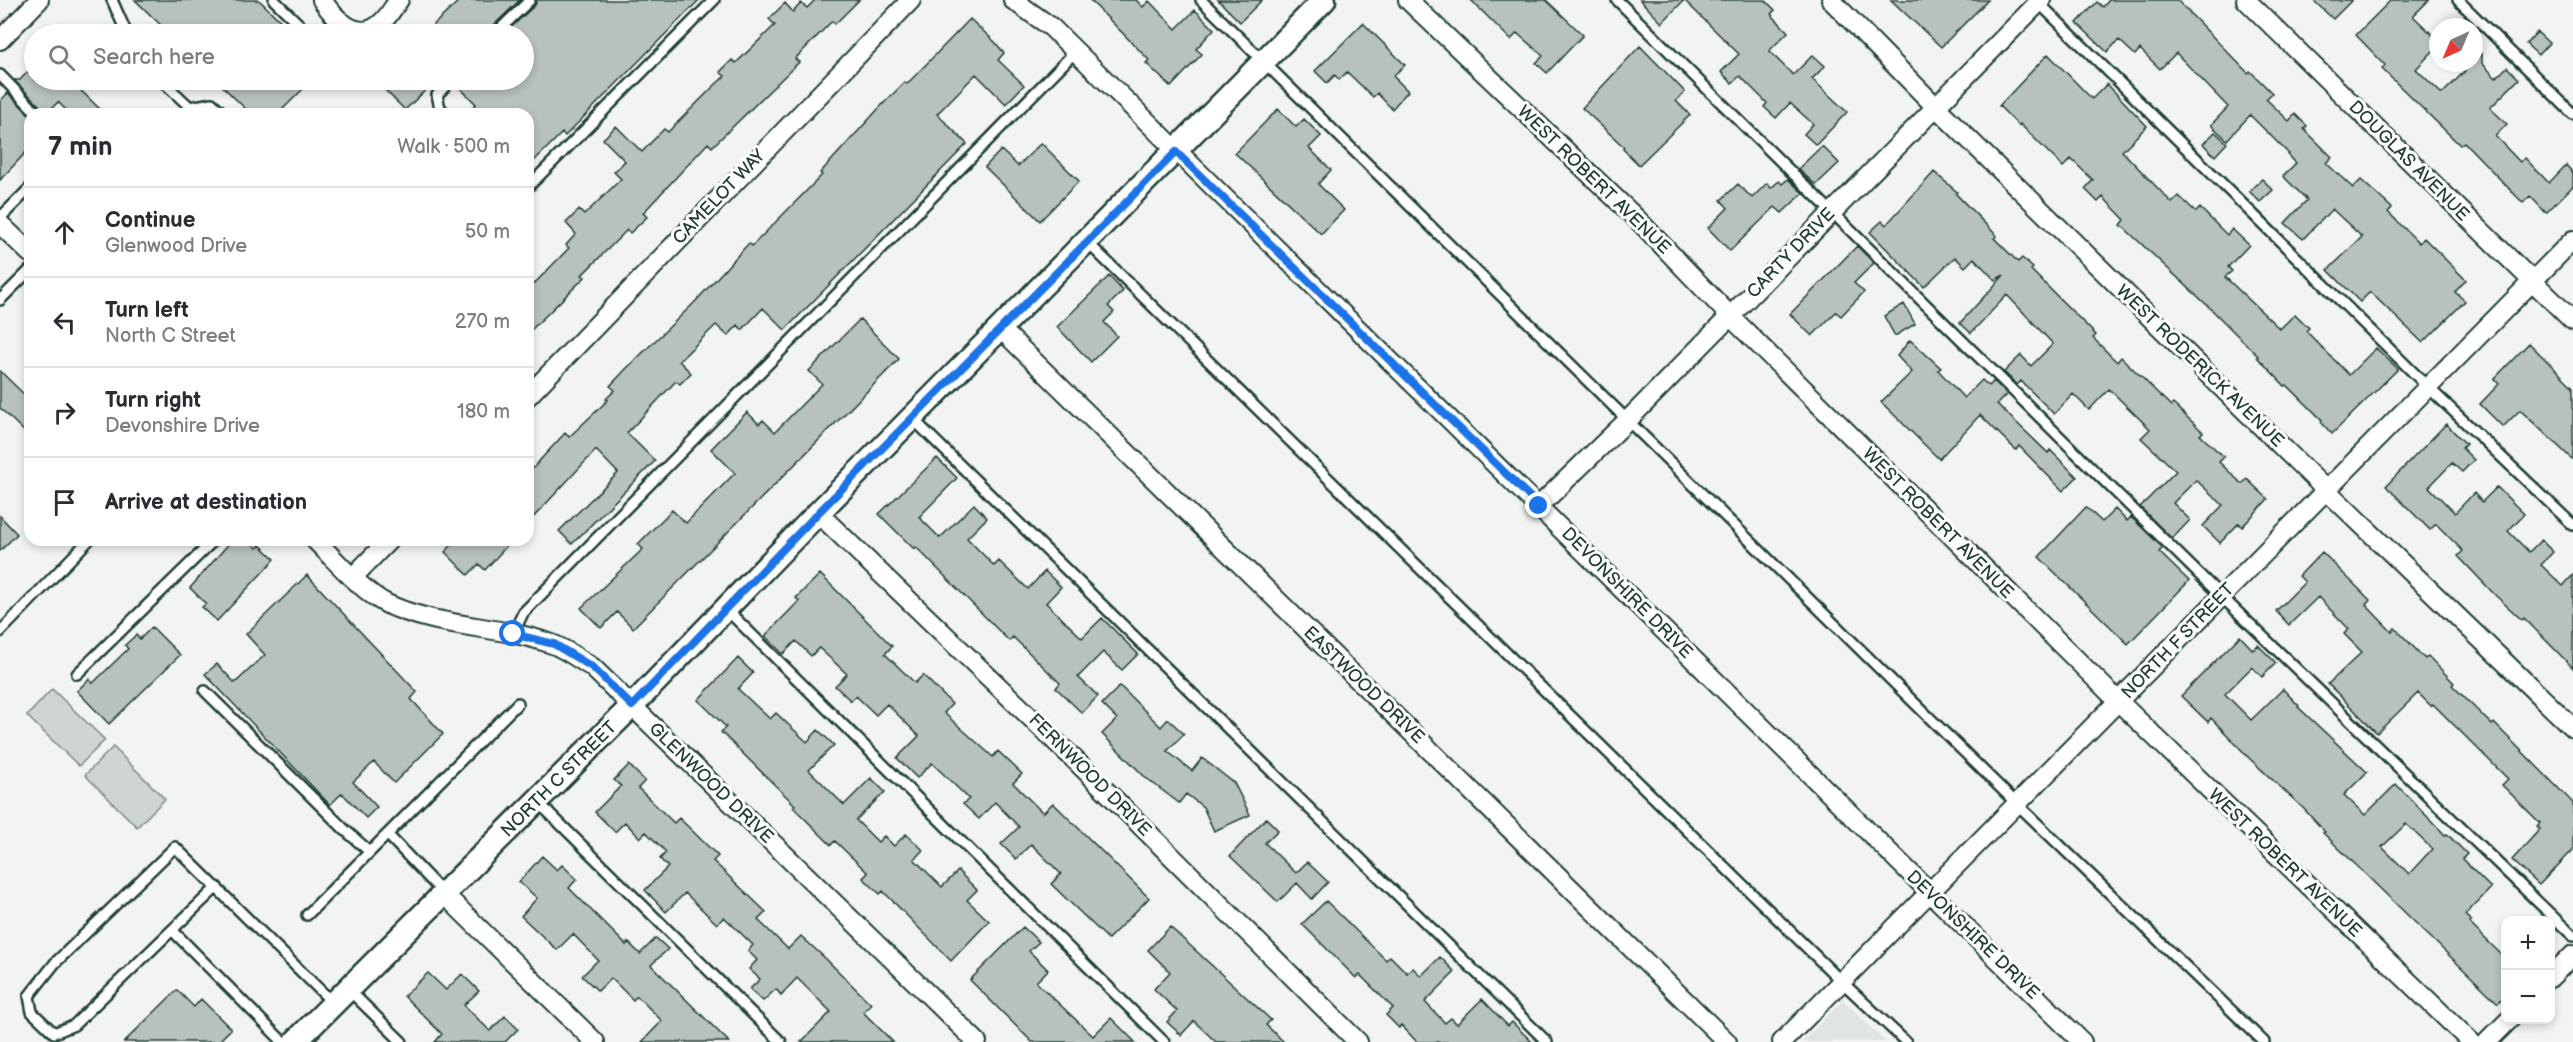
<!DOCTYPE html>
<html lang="en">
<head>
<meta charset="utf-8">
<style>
	body { margin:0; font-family:"Balsamiq Sans",sans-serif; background:#f2f2f3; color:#2b2b33 }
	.controls { position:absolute; right:18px; bottom:18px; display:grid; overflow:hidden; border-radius:12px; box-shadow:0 3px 9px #0003 }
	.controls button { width:54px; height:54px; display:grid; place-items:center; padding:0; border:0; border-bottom:2px solid #e1e1e2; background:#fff; color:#2b2b33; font:30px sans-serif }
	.compass { position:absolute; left:2429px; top:18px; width:54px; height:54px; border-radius:50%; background:#fff; box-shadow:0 3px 9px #0003; rotate:224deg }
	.stop { position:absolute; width:18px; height:18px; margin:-14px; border:4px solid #1a73e8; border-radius:50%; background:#fff }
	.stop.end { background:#1a73e8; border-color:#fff; box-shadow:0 2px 6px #0008 }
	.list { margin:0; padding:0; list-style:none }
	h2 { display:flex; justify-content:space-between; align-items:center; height:78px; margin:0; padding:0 24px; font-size:26px }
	h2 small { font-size:20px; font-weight:400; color:#7c7c81 }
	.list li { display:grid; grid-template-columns:39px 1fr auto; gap:18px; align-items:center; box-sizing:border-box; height:90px; padding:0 24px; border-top:2px solid #e1e1e2 }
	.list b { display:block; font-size:22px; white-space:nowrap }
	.list p { margin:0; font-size:20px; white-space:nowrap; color:#7c7c81 }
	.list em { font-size:20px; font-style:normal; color:#7c7c81 }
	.icon { flex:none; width:33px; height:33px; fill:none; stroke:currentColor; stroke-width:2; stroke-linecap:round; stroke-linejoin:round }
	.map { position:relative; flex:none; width:2573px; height:1042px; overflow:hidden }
	.search { position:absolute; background:#fff; box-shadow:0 3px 9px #0003; left:24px; top:24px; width:510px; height:66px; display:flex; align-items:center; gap:15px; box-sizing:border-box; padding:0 21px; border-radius:33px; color:#7c7c81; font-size:22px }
	.panel { position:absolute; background:#fff; box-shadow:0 3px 9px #0003; left:24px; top:108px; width:510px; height:438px; border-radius:18px }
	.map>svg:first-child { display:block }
	.built { fill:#e0e4e3 }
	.garden { fill:#ced5d3; stroke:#768984; stroke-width:1.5 }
	.building { fill:#b7c1bd; stroke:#1f3d34; stroke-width:1.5; fill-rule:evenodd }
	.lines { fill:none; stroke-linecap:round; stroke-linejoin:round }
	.service-casing { stroke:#1f3d34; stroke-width:14 }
	.minor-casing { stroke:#1f3d34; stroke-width:22 }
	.tertiary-casing { stroke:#1f3d34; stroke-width:27 }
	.service { stroke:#fff; stroke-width:9 }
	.minor { stroke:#fff; stroke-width:18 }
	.tertiary { stroke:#fff; stroke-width:22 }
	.route { stroke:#1a73e8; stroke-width:8 }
	.labels { text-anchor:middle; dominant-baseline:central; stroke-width:6; stroke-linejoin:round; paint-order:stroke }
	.street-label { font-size:18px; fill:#1f3d34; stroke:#fff }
</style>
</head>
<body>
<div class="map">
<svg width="2573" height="1042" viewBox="0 0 2573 1042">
	<rect width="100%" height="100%" fill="#f2f3f3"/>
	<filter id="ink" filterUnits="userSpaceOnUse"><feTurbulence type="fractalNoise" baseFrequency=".0167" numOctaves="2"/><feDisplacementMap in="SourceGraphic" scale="12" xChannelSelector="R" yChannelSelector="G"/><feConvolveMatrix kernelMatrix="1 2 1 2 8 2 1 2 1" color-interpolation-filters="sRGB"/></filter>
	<g filter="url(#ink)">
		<path class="built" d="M1843,1000L1885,1042H1802Z"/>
		<path class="garden" d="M52,689L105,740L79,766L27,716Z
			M113,747L165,799L137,827L85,775Z"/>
		<path class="building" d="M135,0H259L294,34H170Z
			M460,0H520L490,29L488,34H424Z
			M537,0H699L565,136L562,133L528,167V114H465L476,104L456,84L458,80H524V34H504L535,5Z
			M815,0H859L835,24L832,21L795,59L799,62L712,147L708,143L643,213L647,217L630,233L627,230L582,275L585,277L528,333V290L569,248L566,245L576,234L566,223L579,210L584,215L621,179L614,172L625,161L603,139L616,126L642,152L664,129L668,132L714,86L725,76L720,72L732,60L736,63L775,25L769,19L785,3L793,12L801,3L807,8Z
			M1090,0H1136L1143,7L1149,1L1176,29L1195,10L1214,29L1196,49L1202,54L1171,87L1146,63L1149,60Z
			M1218,0H1262L1240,22Z
			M1471,0H1546L1583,35L1547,73L1536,63L1543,56L1517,33L1511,40Z
			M1640,0H1765L1775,10L1771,14L1788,32L1769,51L1793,75L1813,55L1825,66L1812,79L1847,112L1816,145L1804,134L1813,124L1790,103L1776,118L1764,107L1767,103L1740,76L1732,83L1721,72L1739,54L1684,0L1662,23Z
			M1891,0H1988L1941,47Z
			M2109,0H2177L2248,73L2250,71L2272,93L2266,99L2289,121L2295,114L2307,126L2304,129L2332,157L2326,163L2353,188L2361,180L2392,208L2388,212L2419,243L2424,238L2466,280L2455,292L2465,301L2423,343L2370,292L2360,302L2328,270L2362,237L2332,209L2303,239L2285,223L2307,200L2283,176L2296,163L2288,155L2289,154L2250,115L2227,140L2211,125L2228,107L2176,53L2160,69L2140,49L2135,55L2119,40L2107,52L2077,23L2097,2L2103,7Z
			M2313,0H2352L2333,19Z
			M2391,0H2429L2413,16L2438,40V46L2416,69L2442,94L2482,54V63L2496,78L2507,67L2519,79L2490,108L2507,124L2495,136L2520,162L2525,158L2549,183L2566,165L2573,173V186L2546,213L2530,196L2523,203L2464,142L2460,145L2382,69L2385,65L2356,35Z
			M970,19L995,42L1004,53L998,60L1024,85L1006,104L976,74L937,114L967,144L785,330L763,308L742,330L738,325L728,336L716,325L679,361L691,373L680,384L676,381L627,433L655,461L572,544L559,531L618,473L596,450L528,523V474L541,459L565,433L569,437L608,400L606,399L615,390L610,386L626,369L694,303L749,243L752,246L822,175L820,173L881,106L905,82L907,84Z
			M1363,23L1405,65L1393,76L1408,91L1392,109L1377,93L1373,97L1347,72L1339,80L1335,75L1327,83L1315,71Z
			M2537,32L2549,43L2538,55L2526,44Z
			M1640,46L1685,92L1676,101L1690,115L1639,165L1623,149L1624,147L1582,108Z
			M2048,54L2092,99L2107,84L2147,126L2122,151L2172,203L2179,196L2196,212L2200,208L2227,235L2232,229L2249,245L2228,267L2232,271L2225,277L2280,329L2295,314L2309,328L2306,331L2349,375L2376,348L2398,369L2332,434L2321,422L2322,420L2287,385L2285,386L2257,357L2258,356L2208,306L2121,225L2125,220L2103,197L2098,202L2085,189L2093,180L2071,159L2063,167L2020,124L2019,126L1999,106Z
			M34,65V80H70L105,114H70L58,102L47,113L14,80H20Z
			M216,80H312L278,114H251Z
			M375,80H436L405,110Z
			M8,93L30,115V148L0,180V101Z
			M1278,109L1296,127L1304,119L1321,136L1309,148L1331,170L1318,184L1344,210L1321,234L1235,153Z
			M2215,132L2227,143L2215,156L2203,144Z
			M1041,143L1079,181L1040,221L985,167L1001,150L1018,166Z
			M1822,146L1839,163L1816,185L1798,169Z
			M1934,172L1957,192L1956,194L1997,236L1994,238L2018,262L2022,258L2033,268L2031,270L2096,335L2093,338L2117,362L2121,357L2171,406L2173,404L2203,432L2200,435L2224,457L2219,462L2242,484L2247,479L2268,499L2242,527L2239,523L2220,543L2203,526L2223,505L2196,480L2173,503L2190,520L2172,539L2140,507L2176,471L2141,438L2150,429L2109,389L2089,410L2073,394L2054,414L2021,381L2017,385L2004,372L2021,355L2031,366L2053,344L2007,295L1971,333L1960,323L2004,275L1995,280L1974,258L1965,267L1955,257L1924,287L1870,232L1882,221L1886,225Z
			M1788,179L1803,193L1782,213L1775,207L1730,251L1708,228L1728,208L1721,200L1738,184L1752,198L1767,183L1771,188L1779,181L1782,184Z
			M2262,179L2273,190L2260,202L2249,191Z
			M1857,246L1874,263L1854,283L1864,292L1841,316L1836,312L1812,336L1790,314Z
			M1109,276L1123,291L1108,306L1114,312L1104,322L1117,336L1091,362L1057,327Z
			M1904,304L1915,324L1895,336L1884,316Z
			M860,319L899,359L633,628L617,612L601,628L581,608L643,549L638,544L672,510L686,523L735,473L711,449L747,412L759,424L763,420L775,432L822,384L809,371Z
			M1910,340L1941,368L1938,370L1964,398L1982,380L1989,386L1994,381L2007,394L1997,404L2048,453L2050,450L2077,477L2063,491L2019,446L2016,450L1980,415L1939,459L1881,402L1912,372L1897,356Z
			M2529,343L2573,387V460L2520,410L2503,427L2480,404L2499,384L2494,379Z
			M0,371L30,400V437L0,408Z
			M2446,424L2466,444L2462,448L2474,460L2462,472L2452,463L2429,487L2455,513L2474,493L2482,502L2497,487L2524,514L2508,531L2529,552L2541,540L2553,552L2541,565L2563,586L2573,575V668L2524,618L2522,620L2496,596L2458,556L2463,551L2436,524L2430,530L2386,486Z
			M937,458L957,478L919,517L940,538L974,504L987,518L967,538L994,566L999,561L1028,589L1045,571L1061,587L1046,603L1082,638L1102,618L1138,654L1122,670L1103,652L1078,677L1098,696L1082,713L1056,688L1060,683L1013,637L1009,641L916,547L914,549L879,514Z
			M2086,507L2102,522L2115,509L2127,521L2131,517L2163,548L2159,552L2189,581L2128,644L2039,557Z
			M0,516L17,534L0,551Z
			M232,540H248L257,548L260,545L275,559L217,621L202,607L206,604L190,588Z
			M457,540H512L485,570L479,564L468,575L445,552Z
			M2322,552L2370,600L2366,605L2392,632L2395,628L2425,659L2428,656L2454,683L2452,685L2492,725L2494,723L2573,803V850L2539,885L2512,860L2540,829L2537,826L2540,823L2502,785L2508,779L2433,704L2431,706L2418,693L2377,733L2328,684L2362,652L2344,634L2349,629L2318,597L2289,625L2276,611L2305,582L2299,576Z
			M820,574L892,646L885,654L915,683L923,675L952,704L944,713L993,757L998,751L1022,774L1013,783L1043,813L1053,803L1149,898L1108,939L1051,884L1061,874L1031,844L1016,859L1001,844L1019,827L995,802L979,819L963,804L969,799L932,763L917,778L897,758L919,736L887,704L876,715L856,696L851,701L835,686L847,674L819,648L811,656L796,641L783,654L765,636L799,601L796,598Z
			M307,575L417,692L411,699L443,734L394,783L374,762L353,782L377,807L366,818L342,793L330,805L205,674L217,664L235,683L265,655L246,634Z
			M152,627L180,655L109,724L77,691L89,679L93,683L128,649L125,645L136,635L140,639Z
			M2240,636L2253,650L2258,645L2276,663L2262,677L2252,667L2225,694L2251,720L2283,689L2299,706L2298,707L2367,772L2344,795L2365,815L2396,784L2445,835L2447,834L2467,854L2462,859L2491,888L2465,915L2471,921L2469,923L2505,958V995L2498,1003L2323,833L2325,832L2303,808L2251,760L2211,718L2208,722L2181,696ZM2406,824L2432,849L2409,874L2382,847Z
			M738,658L753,673L738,689L770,719L776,713L807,742L818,730L834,745L809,770L844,805L871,778L885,792L856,820L878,842L884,836L894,846L906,834L923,850L914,859L942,887L958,871L977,890L967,900L989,921L951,961L883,891L880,894L863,878L868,873L835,841L831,845L793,807L795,805L721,732L726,727L698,700Z
			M1120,686L1161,727L1168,719L1184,734L1167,751L1192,771L1202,758L1234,783L1250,815L1214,831L1203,807L1186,794L1179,803L1146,778L1102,734L1117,719L1102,704Z
			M629,765L645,781L638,788L674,823L679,818L718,856L713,861L766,912L758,920L788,949L801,936L826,959L871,1004L863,1012L893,1042H801L831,1012L797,978L781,995L776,989L763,1001L750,989L760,979L749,969L757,960L748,951L753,945L724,917L717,924L685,893L666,912L645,890L668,867L660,859L666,852L646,832L640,838L625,822L615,832L595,812L621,786L614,780Z
			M1266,818L1278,830L1265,843L1296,873L1307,862L1328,882L1312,899L1297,883L1278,902L1230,856Z
			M542,856L557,870L562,865L577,879L569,888L626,945L628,942L640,954L656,938L668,949L651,965L729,1042H642L662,1021L637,996L633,1000L611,978L598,991L582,976L598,960L573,934L557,950L521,916L537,898L519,882Z
			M1326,901L1386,960L1390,956L1407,973L1413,968L1421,976L1440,957L1455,972L1425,1002L1445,1023L1451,1018L1457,1024L1482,999L1508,1026L1512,1022L1532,1042H1417L1401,1025L1399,1028L1386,1015L1393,1008L1360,975L1356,978L1302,924Z
			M1023,927L1039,942L1029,951L1048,970L1036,982L1093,1036L1111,1018L1135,1042H1032L970,980Z
			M1170,927L1271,1020L1266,1025L1284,1042H1216L1194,1021L1181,1035L1167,1022L1177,1011L1154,989L1170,972L1148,950Z
			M428,973L446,990L462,974L479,991L464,1005L490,1031L505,1016L518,1029L505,1042H435L442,1034L404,996Z
			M177,990L194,1007L201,999L231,1029L218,1042H124Z"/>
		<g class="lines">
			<defs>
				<path id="service" d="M112,0L127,34
					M274,0L309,34
					M1201,0L2017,804L2264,1042
					M1617,0L2221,596L2573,936
					M2458,0L2573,114
					M2038,2L2428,387L2573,525
					M495,34L530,0
					M0,75L38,114
					M161,80L190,107L212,103L224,114
					M446,114L440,108L437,95L451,80
					M528,187L714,0
					M0,218L30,188
					M1086,241L1841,981L1906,1042
					M0,300L30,270
					M912,418L1547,1042
					M726,609L1164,1042
					M0,632L89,540
					M513,634L523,613L1076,51
					M77,674L214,540
					M205,691L345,830L370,852
					M537,801L781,1042
					M388,835L444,894
					M307,915L518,703
					M172,930L217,887
					M348,989L402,1042
					M283,1042L172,930L74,1025L54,1033L32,1012L29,996L55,963L175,847L333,1003"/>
				<path id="minor" d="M322,0C335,19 359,45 382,22C389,16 393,7 399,0
					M1013,0L1051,27L2082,1042
					M1408,0L1638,220L1730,316L2119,702L2471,1042
					M1831,0L1936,107L2326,490L2573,728
					M2246,0L2573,321
					M0,40L39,0
					M0,224L30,253
					M1000,328L1727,1042
					M528,396L911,0
					M1539,506L1629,419L2041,0
					M818,513L1078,763L1358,1042
					M315,540C334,559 364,593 387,604C439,628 499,625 552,644C566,649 580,660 592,667L977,1042
					M353,577L389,540
					M444,894L595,1042
					M2550,978L2573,955
					M1782,1042L2573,240
					M2487,1042L2509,1020"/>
				<path id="tertiary" d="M295,1042L632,706L818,513L1324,0"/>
			</defs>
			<use href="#service" class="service-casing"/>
			<use href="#minor" class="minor-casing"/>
			<use href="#tertiary" class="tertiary-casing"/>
			<use href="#service" class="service"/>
			<use href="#minor" class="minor"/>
			<use href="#tertiary" class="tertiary"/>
		</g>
	</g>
	<g class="lines" filter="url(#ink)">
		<path class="route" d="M513,634L554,644L592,667L632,706L818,513L1176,152L1539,506"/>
	</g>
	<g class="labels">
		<g class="street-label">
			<text transform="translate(2409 161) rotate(45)">DOUGLAS AVENUE</text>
			<text transform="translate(1594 180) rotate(44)">WEST ROBERT AVENUE</text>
			<text transform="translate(719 197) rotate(-46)">CAMELOT WAY</text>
			<text transform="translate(1791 253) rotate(-46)">CARTY DRIVE</text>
			<text transform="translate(2200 366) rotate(44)">WEST RODERICK AVENUE</text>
			<text transform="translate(1938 523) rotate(45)">WEST ROBERT AVENUE</text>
			<text transform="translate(1627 593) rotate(45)">DEVONSHIRE DRIVE</text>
			<text transform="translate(2178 641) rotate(-46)">NORTH F STREET</text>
			<text transform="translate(1364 685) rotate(44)">EASTWOOD DRIVE</text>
			<text transform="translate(1090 775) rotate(45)">FERNWOOD DRIVE</text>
			<text transform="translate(559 779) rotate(-45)">NORTH C STREET</text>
			<text transform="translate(711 783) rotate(44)">GLENWOOD DRIVE</text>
			<text transform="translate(2285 863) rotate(44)">WEST ROBERT AVENUE</text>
			<text transform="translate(1973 935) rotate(44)">DEVONSHIRE DRIVE</text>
		</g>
	</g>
</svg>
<div class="controls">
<button>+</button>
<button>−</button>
</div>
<svg class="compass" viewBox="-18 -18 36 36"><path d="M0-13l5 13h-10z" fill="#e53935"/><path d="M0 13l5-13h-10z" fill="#7c7c81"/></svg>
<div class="stop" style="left:513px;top:634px"></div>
<div class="stop end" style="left:1539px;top:506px"></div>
<div class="search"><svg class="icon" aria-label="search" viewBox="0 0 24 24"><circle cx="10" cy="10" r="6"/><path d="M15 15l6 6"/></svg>Search here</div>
<section class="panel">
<h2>7 min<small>Walk · 500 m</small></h2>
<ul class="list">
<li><svg class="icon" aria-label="ahead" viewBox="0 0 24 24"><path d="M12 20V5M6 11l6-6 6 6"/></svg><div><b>Continue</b><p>Glenwood Drive</p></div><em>50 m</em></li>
<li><svg class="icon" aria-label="left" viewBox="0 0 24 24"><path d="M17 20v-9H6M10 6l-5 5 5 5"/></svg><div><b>Turn left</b><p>North C Street</p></div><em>270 m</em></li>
<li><svg class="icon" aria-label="right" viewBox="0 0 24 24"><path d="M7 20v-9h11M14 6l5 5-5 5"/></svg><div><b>Turn right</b><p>Devonshire Drive</p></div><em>180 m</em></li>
<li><svg class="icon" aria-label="arrive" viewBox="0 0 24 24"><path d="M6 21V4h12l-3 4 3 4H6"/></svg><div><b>Arrive at destination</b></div></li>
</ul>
</section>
</div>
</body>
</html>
